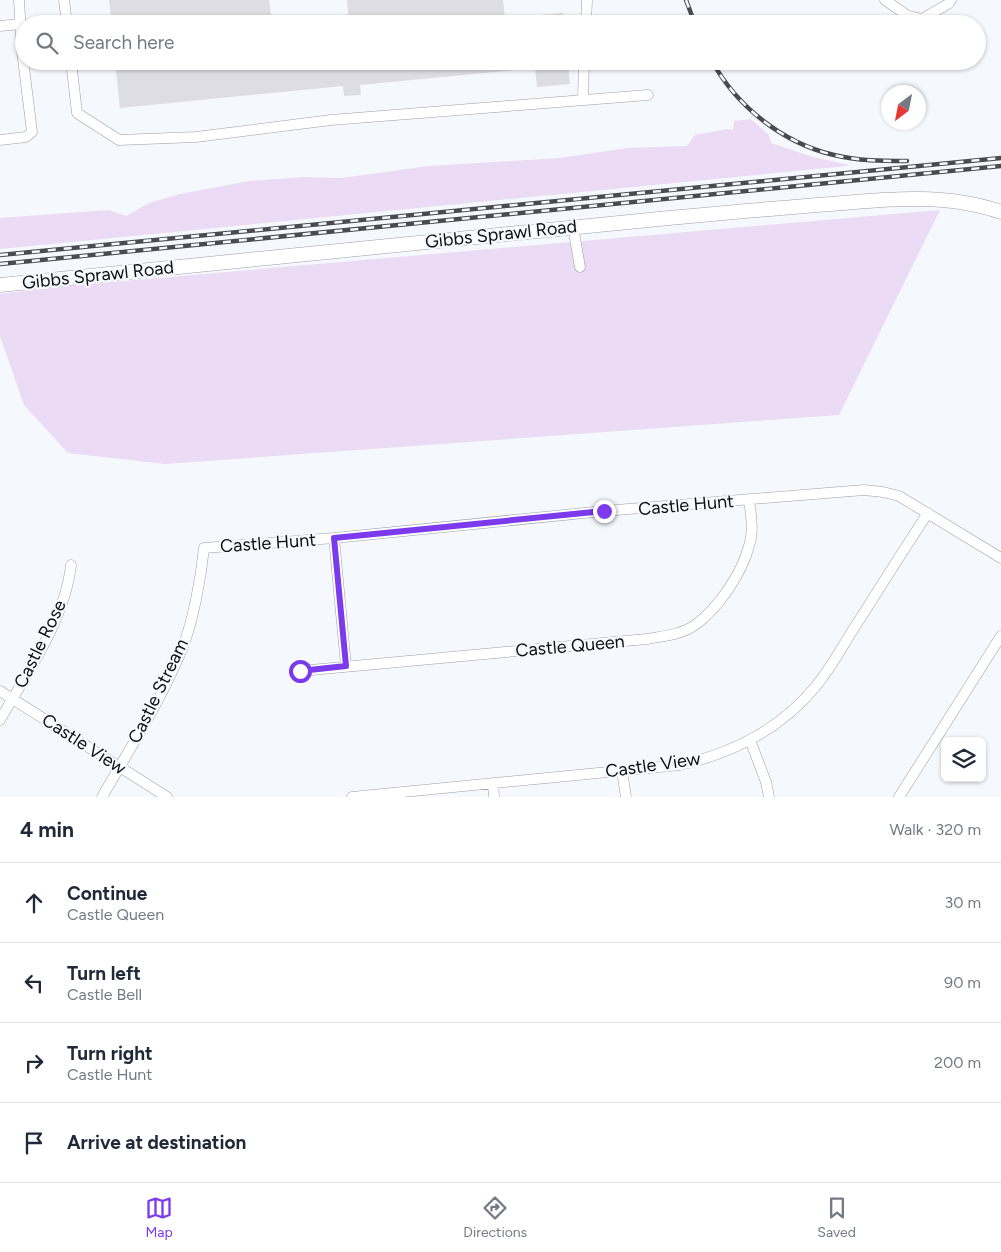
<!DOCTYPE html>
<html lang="en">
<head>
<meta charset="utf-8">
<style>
	body { margin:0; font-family:Figtree,sans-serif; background:#f6f6f7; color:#1f2937 }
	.controls { position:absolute; right:15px; bottom:15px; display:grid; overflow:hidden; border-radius:8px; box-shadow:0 1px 4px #0004 }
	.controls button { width:45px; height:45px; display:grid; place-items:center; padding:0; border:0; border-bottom:1px solid #e0e1e3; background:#fff; color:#1f2937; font:25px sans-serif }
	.compass { position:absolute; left:881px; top:85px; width:45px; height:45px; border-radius:50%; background:#fff; box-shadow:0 1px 4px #0004; rotate:212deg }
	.stop { position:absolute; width:15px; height:15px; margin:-11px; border:4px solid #7c3aed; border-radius:50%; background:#fff }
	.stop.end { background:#7c3aed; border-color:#fff; box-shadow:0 1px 5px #0008 }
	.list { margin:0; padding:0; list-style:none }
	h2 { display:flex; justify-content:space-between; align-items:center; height:65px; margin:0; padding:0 20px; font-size:21px }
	h2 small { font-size:16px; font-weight:400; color:#747a83 }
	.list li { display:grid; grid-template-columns:32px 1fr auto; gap:15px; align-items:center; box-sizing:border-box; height:80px; padding:0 20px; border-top:1px solid #e0e1e3 }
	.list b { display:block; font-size:19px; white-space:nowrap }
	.list p { margin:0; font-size:16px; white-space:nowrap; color:#747a83 }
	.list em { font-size:16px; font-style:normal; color:#747a83 }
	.icon { flex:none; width:28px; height:28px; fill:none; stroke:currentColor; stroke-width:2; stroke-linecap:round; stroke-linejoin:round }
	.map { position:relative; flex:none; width:1001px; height:797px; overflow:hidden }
	.search { position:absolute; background:#fff; box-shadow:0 1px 4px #0004; left:15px; right:15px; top:15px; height:55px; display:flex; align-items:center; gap:12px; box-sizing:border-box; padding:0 18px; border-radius:28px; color:#747a83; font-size:19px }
	.sheet { height:385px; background:#fff }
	nav { display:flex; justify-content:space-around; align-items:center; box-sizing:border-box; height:70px; border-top:1px solid #e0e1e3; background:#fff; font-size:14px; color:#747a83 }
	nav a { display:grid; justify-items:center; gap:2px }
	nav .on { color:#7c3aed }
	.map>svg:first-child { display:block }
	.green { fill:#ebdbf4 }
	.building { fill:#dddde3 }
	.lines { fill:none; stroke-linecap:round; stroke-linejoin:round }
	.minor-casing { stroke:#9b9fa4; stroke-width:11 }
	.major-casing { stroke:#9b9fa4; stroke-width:15 }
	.minor { stroke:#fff; stroke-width:10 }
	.major { stroke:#fff; stroke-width:14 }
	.rail-casing { stroke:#4a4b4e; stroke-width:4.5 }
	.rail { stroke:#f5f9fe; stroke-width:2.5; stroke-dasharray:8; stroke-linecap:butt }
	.route { stroke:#7c3aed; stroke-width:6 }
	.labels { text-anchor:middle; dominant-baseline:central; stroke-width:4.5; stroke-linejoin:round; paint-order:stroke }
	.street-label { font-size:18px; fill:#0e0f11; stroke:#f5f9fe }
</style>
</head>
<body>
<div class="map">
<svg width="1001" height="797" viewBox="0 0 1001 797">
	<rect width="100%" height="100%" fill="#f5f9fe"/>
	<path class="green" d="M751,119L769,135L771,143L813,157L849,165L847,166L0,249V218L109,210L126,216L149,203L180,194L249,181L304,177L341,178L429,166L560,158L627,148L687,146L695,135L727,129L733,130L734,121Z
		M940,210L839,415L165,464L68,453L24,405L0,336V294L53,287Z"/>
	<path class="building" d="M109,0H269L272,24H112Z
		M347,0H503L505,18L563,13L564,24H349Z
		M115,61H568L570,84L537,87L535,68L360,85L361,95L344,96L343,86L120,108Z"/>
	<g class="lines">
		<defs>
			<path id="minor" d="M64,0L67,24
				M885,0L908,16L922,19L948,4L951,0
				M586,24L587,0
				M0,26L20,24
				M71,61L77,113L119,140L196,137L331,120L648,95
				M583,99L584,61
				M0,140L26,137L32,132L22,51L19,0
				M573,227L580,267
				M334,538L346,666
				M300,671L647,639C663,636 681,635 695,625C718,609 742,573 749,546C754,531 751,515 749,500
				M0,691L167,797
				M0,720C27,673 65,620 71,565
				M750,740L766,782L769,797
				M622,771L626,797
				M493,783L494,797
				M102,797C130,748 161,701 182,649C193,622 201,578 204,548L334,538L604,511L864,490L883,492L899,496L1001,558
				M352,797L680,765C733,753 781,729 816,686C832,667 844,643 858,622C881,586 904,549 928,513
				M899,797L1001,636"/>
			<path id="major" d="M0,285C223,263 446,239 669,218C723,213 777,208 831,204C888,199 946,193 1001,212"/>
		</defs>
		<use href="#minor" class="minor-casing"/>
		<use href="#major" class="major-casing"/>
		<use href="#minor" class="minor"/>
		<use href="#major" class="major"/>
		<defs>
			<path id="rail" d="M686,0L695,24
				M712,61C737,107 783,143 834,155C858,161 883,161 907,161
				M0,255L1001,158
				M0,264L1001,166"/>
		</defs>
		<use href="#rail" class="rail-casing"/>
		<use href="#rail" class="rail"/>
	</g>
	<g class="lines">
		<path class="route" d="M300,671L346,666L334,538L604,511"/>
	</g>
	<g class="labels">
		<g class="street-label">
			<text transform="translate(501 234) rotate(-6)">Gibbs Sprawl Road</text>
			<text transform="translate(98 275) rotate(-6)">Gibbs Sprawl Road</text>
			<text transform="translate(686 505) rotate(-5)">Castle Hunt</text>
			<text transform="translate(268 543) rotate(-4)">Castle Hunt</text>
			<text transform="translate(40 644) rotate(-64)">Castle Rose</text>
			<text transform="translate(570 646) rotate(-5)">Castle Queen</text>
			<text transform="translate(158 691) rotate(-64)">Castle Stream</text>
			<text transform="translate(84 744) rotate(33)">Castle View</text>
			<text transform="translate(653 765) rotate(-8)">Castle View</text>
		</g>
	</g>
</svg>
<div class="controls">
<button><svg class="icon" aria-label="layers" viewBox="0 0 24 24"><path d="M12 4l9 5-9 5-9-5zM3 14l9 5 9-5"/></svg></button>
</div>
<svg class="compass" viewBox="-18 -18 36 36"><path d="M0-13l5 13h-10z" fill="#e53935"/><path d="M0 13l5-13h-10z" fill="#747a83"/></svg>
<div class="stop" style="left:300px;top:671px"></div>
<div class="stop end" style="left:604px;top:511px"></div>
<div class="search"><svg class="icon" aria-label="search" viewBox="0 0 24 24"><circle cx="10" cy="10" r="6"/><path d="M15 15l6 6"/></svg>Search here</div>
</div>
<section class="sheet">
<h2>4 min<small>Walk · 320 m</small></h2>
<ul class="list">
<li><svg class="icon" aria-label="ahead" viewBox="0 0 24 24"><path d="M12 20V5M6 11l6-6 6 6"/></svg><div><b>Continue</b><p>Castle Queen</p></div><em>30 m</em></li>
<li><svg class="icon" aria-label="left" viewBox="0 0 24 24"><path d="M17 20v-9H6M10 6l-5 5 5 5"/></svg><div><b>Turn left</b><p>Castle Bell</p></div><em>90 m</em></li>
<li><svg class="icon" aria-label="right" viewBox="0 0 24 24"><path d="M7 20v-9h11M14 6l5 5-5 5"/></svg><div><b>Turn right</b><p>Castle Hunt</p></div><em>200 m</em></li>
<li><svg class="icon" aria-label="arrive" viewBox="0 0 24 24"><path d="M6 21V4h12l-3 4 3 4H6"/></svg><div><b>Arrive at destination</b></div></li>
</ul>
</section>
<nav>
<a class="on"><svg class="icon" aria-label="map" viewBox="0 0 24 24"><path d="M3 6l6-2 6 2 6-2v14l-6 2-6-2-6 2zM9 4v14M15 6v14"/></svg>Map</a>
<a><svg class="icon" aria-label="directions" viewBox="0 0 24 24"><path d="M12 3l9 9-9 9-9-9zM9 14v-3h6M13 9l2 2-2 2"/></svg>Directions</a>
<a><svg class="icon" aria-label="saved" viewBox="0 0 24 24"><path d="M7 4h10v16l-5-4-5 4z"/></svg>Saved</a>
</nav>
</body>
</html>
